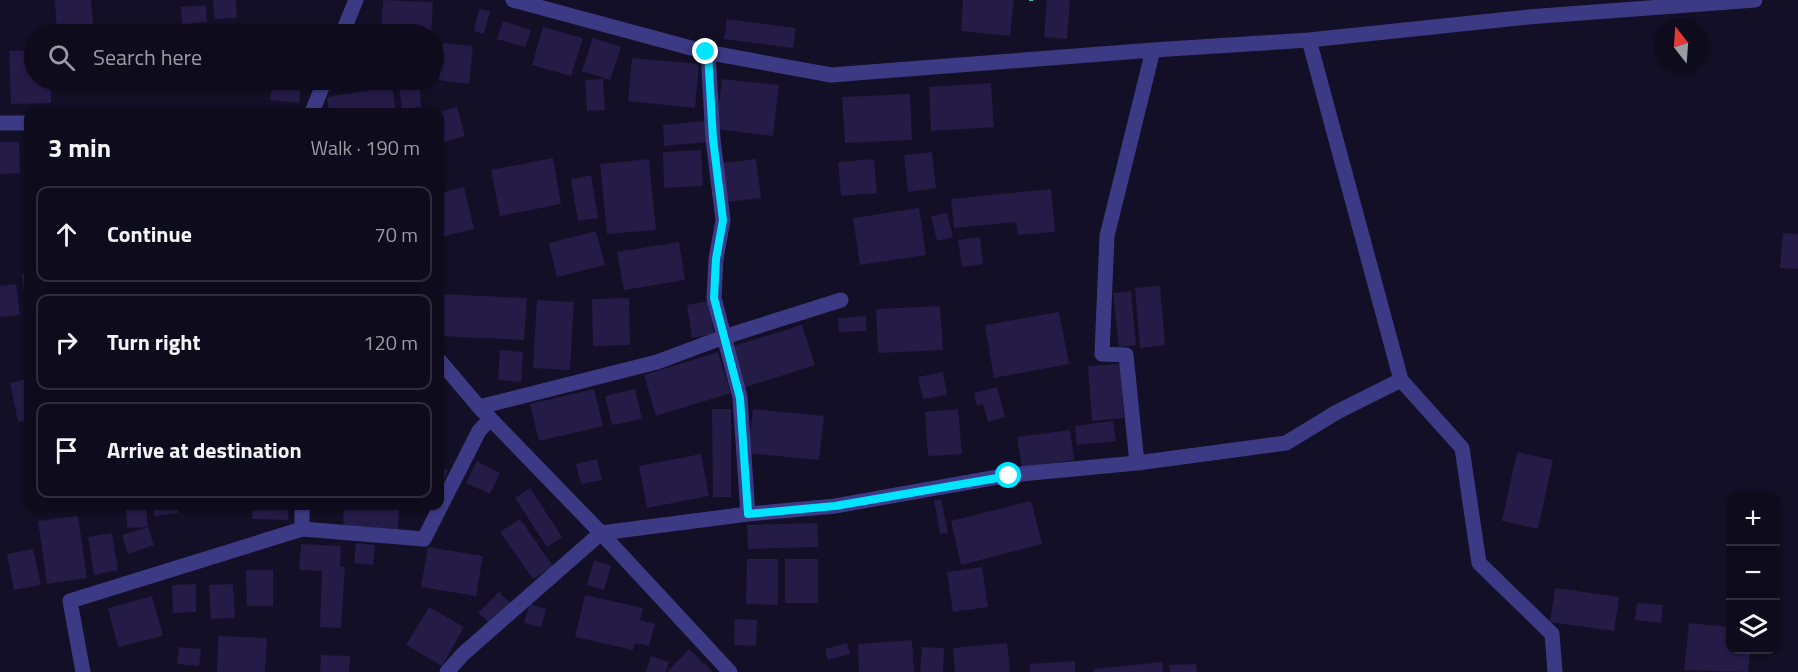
<!DOCTYPE html>
<html lang="en">
<head>
<meta charset="utf-8">
<style>
	body { margin:0; font-family:"Titillium Web",sans-serif; background:#1c1929; color:#f1f3f6 }
	.controls { position:absolute; right:18px; bottom:18px; display:grid; overflow:hidden; border-radius:12px; box-shadow:0 2px 4px #0004 }
	.controls button { width:54px; height:54px; display:grid; place-items:center; padding:0; border:0; border-bottom:2px solid #2e2b3b; background:#0e0b1c; color:#f1f3f6; font:30px sans-serif }
	.compass { position:absolute; left:1654px; top:18px; width:54px; height:54px; border-radius:50%; background:#0e0b1c; box-shadow:0 2px 4px #0004; rotate:343deg }
	.stop { position:absolute; width:18px; height:18px; margin:-14px; border:4px solid #00e5ff; border-radius:50%; background:#fff }
	.stop.end { background:#00e5ff; border-color:#fff; box-shadow:0 2px 6px #0008 }
	.list { margin:0; padding:0; list-style:none }
	h2 { display:flex; justify-content:space-between; align-items:center; height:78px; margin:0; padding:0 24px; font-size:26px }
	h2 small { font-size:20px; font-weight:400; color:#9b9ba3 }
	.list li { display:grid; grid-template-columns:39px 1fr auto; gap:18px; align-items:center; box-sizing:border-box; height:96px; margin:0 12px 12px; padding:0 12px; border:2px solid #2e2b3b; border-radius:12px }
	.list b { display:block; font-size:22px; white-space:nowrap }
	.list em { font-size:20px; font-style:normal; color:#9b9ba3 }
	.icon { flex:none; width:33px; height:33px; fill:none; stroke:currentColor; stroke-width:2; stroke-linecap:round; stroke-linejoin:round }
	.map { position:relative; flex:none; width:1798px; height:672px; overflow:hidden }
	.search { position:absolute; background:#0e0b1c; box-shadow:0 2px 4px #0004; left:24px; top:24px; width:420px; height:66px; display:flex; align-items:center; gap:15px; box-sizing:border-box; padding:0 21px; border-radius:33px; color:#9b9ba3; font-size:22px }
	.panel { position:absolute; background:#0e0b1c; box-shadow:0 2px 4px #0004; left:24px; top:108px; width:420px; height:402px; border-radius:12px }
	.map>svg:first-child { display:block }
	.building { fill:#241b47 }
	.lines { fill:none; stroke-linecap:round; stroke-linejoin:round }
	.path { stroke:#2fb8b0; stroke-width:4; stroke-dasharray:3 4.5; stroke-linecap:butt }
	.street { stroke:#3d3a85; stroke-width:15 }
	.route { stroke:#00e5ff; stroke-width:8 }
</style>
</head>
<body>
<div class="map">
<svg width="1798" height="672" viewBox="0 0 1798 672">
	<rect width="100%" height="100%" fill="#130f26"/>
	<path class="building" d="M55,0H91L94,34H57Z
		M213,0H236L237,18L215,19Z
		M383,0L433,2L431,34H381Z
		M963,0H1014L1010,36L961,31Z
		M1047,0H1070L1067,39L1044,37Z
		M206,5L207,22L182,24L181,7Z
		M479,9L490,11L484,34L474,31Z
		M727,19L796,28L793,48L724,39Z
		M503,21L531,30L525,47L497,39Z
		M346,23L370,25L369,34H345Z
		M543,27L583,38L571,76L532,65Z
		M593,38L621,47L610,80L582,71Z
		M443,43L473,46L469,84L439,80Z
		M34,50V80H51V103L11,104L9,51Z
		M632,58L699,64L695,108L628,101Z
		M603,79L605,110L587,111L585,80Z
		M722,79L779,85L773,136L716,129Z
		M273,80H301L299,103L270,100Z
		M341,80H364L363,86L340,83Z
		M991,83L994,127L931,131L929,87Z
		M419,85L421,107L402,109L399,87Z
		M392,87L396,112H329L327,97Z
		M910,94L912,140L845,143L842,97Z
		M457,107L465,136L440,143V112Z
		M705,121L707,142L664,146L663,125Z
		M0,142H19L20,173L0,174Z
		M701,150L703,186L664,188L663,152Z
		M932,152L936,188L908,192L904,155Z
		M553,158L561,204L500,216L491,170Z
		M649,159L656,230L607,234L600,164Z
		M756,159L761,198L726,202L722,163Z
		M874,159L877,193L841,196L838,162Z
		M591,175L598,218L578,221L571,179Z
		M464,187L474,229L440,237V193Z
		M1051,189L1055,232L1018,235L1016,222L954,228L951,199Z
		M919,208L926,255L860,265L853,218Z
		M947,213L953,237L937,241L931,216Z
		M596,231L605,265L557,277L549,243Z
		M1783,233L1798,234V269L1780,268Z
		M980,237L983,264L962,267L958,240Z
		M679,242L685,280L624,290L617,252Z
		M28,273V317H27L22,274Z
		M16,284L20,315L0,317V286Z
		M1160,286L1165,345L1140,348L1135,288Z
		M1131,291L1136,345L1119,347L1113,293Z
		M440,294L527,298L524,340L440,336Z
		M629,298L630,345L593,346L592,299Z
		M537,300L574,302L570,370L533,368Z
		M709,301L714,334L692,338L687,305Z
		M940,306L943,350L878,353L876,309Z
		M1059,312L1069,364L994,378L985,325Z
		M866,316V331L839,332L838,318Z
		M802,325L815,365L743,388L730,347Z
		M500,350L523,352L521,382L498,380Z
		M718,352L731,393L656,416L644,375Z
		M1120,364L1124,418L1092,421L1088,366Z
		M943,372L947,395L923,399L918,377Z
		M28,379V420L18,422L10,383Z
		M997,387L1005,417L988,422L983,404L977,406L974,393Z
		M594,389L603,426L539,441L530,404Z
		M635,389L642,419L612,425L605,396Z
		M712,409H731V497H713Z
		M753,409L824,416L819,460L748,453Z
		M958,409L962,454L928,456L925,412Z
		M1113,421L1116,441L1077,445L1075,426Z
		M1070,430L1074,460L1022,468L1017,437Z
		M1517,452L1553,460L1538,529L1502,521Z
		M701,454L709,496L647,508L639,466Z
		M597,459L602,480L581,484L576,464Z
		M477,461L500,473L490,494L466,483Z
		M440,467L448,470L440,489Z
		M530,488L562,537L547,547L515,498Z
		M941,499L948,533L940,534L934,500Z
		M1031,501L1042,544L961,565L951,521Z
		M126,506H146L148,527L127,528Z
		M153,506H178V513L154,516Z
		M253,506H289L288,520L252,519Z
		M344,506H399L398,531L343,527Z
		M78,516L87,578L47,584L38,521Z
		M520,519L553,566L533,579L500,532Z
		M817,523L818,547L748,549L747,525Z
		M148,527L154,545L128,554L122,535Z
		M112,533L118,570L94,575L88,537Z
		M356,543L375,545L373,565L354,563Z
		M301,544L341,546L340,566L345,567L341,628L320,627L322,571L299,570Z
		M428,547L483,556L476,596L421,587Z
		M33,549L41,585L14,590L7,554Z
		M747,559H778V605L746,604Z
		M785,559H818V603H785Z
		M594,560L611,566L604,590L587,585Z
		M982,567L988,607L953,612L947,572Z
		M246,570H273V606H247Z
		M196,584V612L173,613L172,585Z
		M233,584L235,618L211,619L209,585Z
		M1555,588L1619,597L1614,631L1550,622Z
		M499,592L511,604L490,624L478,613Z
		M585,595L643,608L640,620L655,624L649,646L635,643L633,650L575,637Z
		M152,596L163,636L118,647L108,608Z
		M1637,603L1663,605L1661,623L1635,620Z
		M530,604L546,609L541,627L524,623Z
		M429,607L464,627L442,666L406,645Z
		M735,619L757,620L756,646L734,645Z
		M1689,623L1730,627V650H1750L1748,672L1684,670Z
		M218,636L267,638L265,672H217Z
		M912,640L914,672H859L858,644Z
		M847,643L850,654L828,660L825,649Z
		M1007,643L1010,672H955L953,648Z
		M179,647L201,649L199,666L177,664Z
		M922,647L944,648L943,672H920Z
		M689,649L713,672H669L668,671Z
		M321,655L350,656L349,672H320Z
		M651,656L669,662L666,672H646Z
		M1075,661V672H1030V664Z
		M1162,662L1163,672H1094V669Z
		M1196,664L1197,672H1170L1169,665Z"/>
	<g class="lines">
		<path class="path" d="M1031,1V0"/>
		<path class="street" d="M513,0L706,52L831,75L1153,50L1309,40L1528,17L1755,0
			M342,34L356,0
			M1309,40L1401,380L1462,448L1479,563L1552,634L1555,672
			M708,52L713,139L723,220L716,259L714,298L740,397L748,514
			M312,112L325,80
			M0,123H28
			M440,361L479,407L601,533L730,672
			M479,407L657,362L724,337L841,300
			M1137,463L1126,355L1102,354L1107,236L1153,50
			M302,529L424,539L479,431L490,419
			M83,672L70,601L302,529V506
			M447,672L463,654L601,533L748,514L835,506L1009,475L1137,463L1286,443L1337,412L1401,380"/>
	</g>
	<g class="lines">
		<path class="route" d="M706,52H708L713,139L723,220L716,259L714,298L740,398L748,514L835,506L1009,476"/>
	</g>
</svg>
<div class="controls">
<button>+</button>
<button>−</button>
<button><svg class="icon" aria-label="layers" viewBox="0 0 24 24"><path d="M12 4l9 5-9 5-9-5zM3 14l9 5 9-5"/></svg></button>
</div>
<svg class="compass" viewBox="-18 -18 36 36"><path d="M0-13l5 13h-10z" fill="#e53935"/><path d="M0 13l5-13h-10z" fill="#9b9ba3"/></svg>
<div class="stop" style="left:1009px;top:476px"></div>
<div class="stop end" style="left:706px;top:52px"></div>
<div class="search"><svg class="icon" aria-label="search" viewBox="0 0 24 24"><circle cx="10" cy="10" r="6"/><path d="M15 15l6 6"/></svg>Search here</div>
<section class="panel">
<h2>3 min<small>Walk · 190 m</small></h2>
<ul class="list">
<li><svg class="icon" aria-label="ahead" viewBox="0 0 24 24"><path d="M12 20V5M6 11l6-6 6 6"/></svg><div><b>Continue</b></div><em>70 m</em></li>
<li><svg class="icon" aria-label="right" viewBox="0 0 24 24"><path d="M7 20v-9h11M14 6l5 5-5 5"/></svg><div><b>Turn right</b></div><em>120 m</em></li>
<li><svg class="icon" aria-label="arrive" viewBox="0 0 24 24"><path d="M6 21V4h12l-3 4 3 4H6"/></svg><div><b>Arrive at destination</b></div></li>
</ul>
</section>
</div>
</body>
</html>
